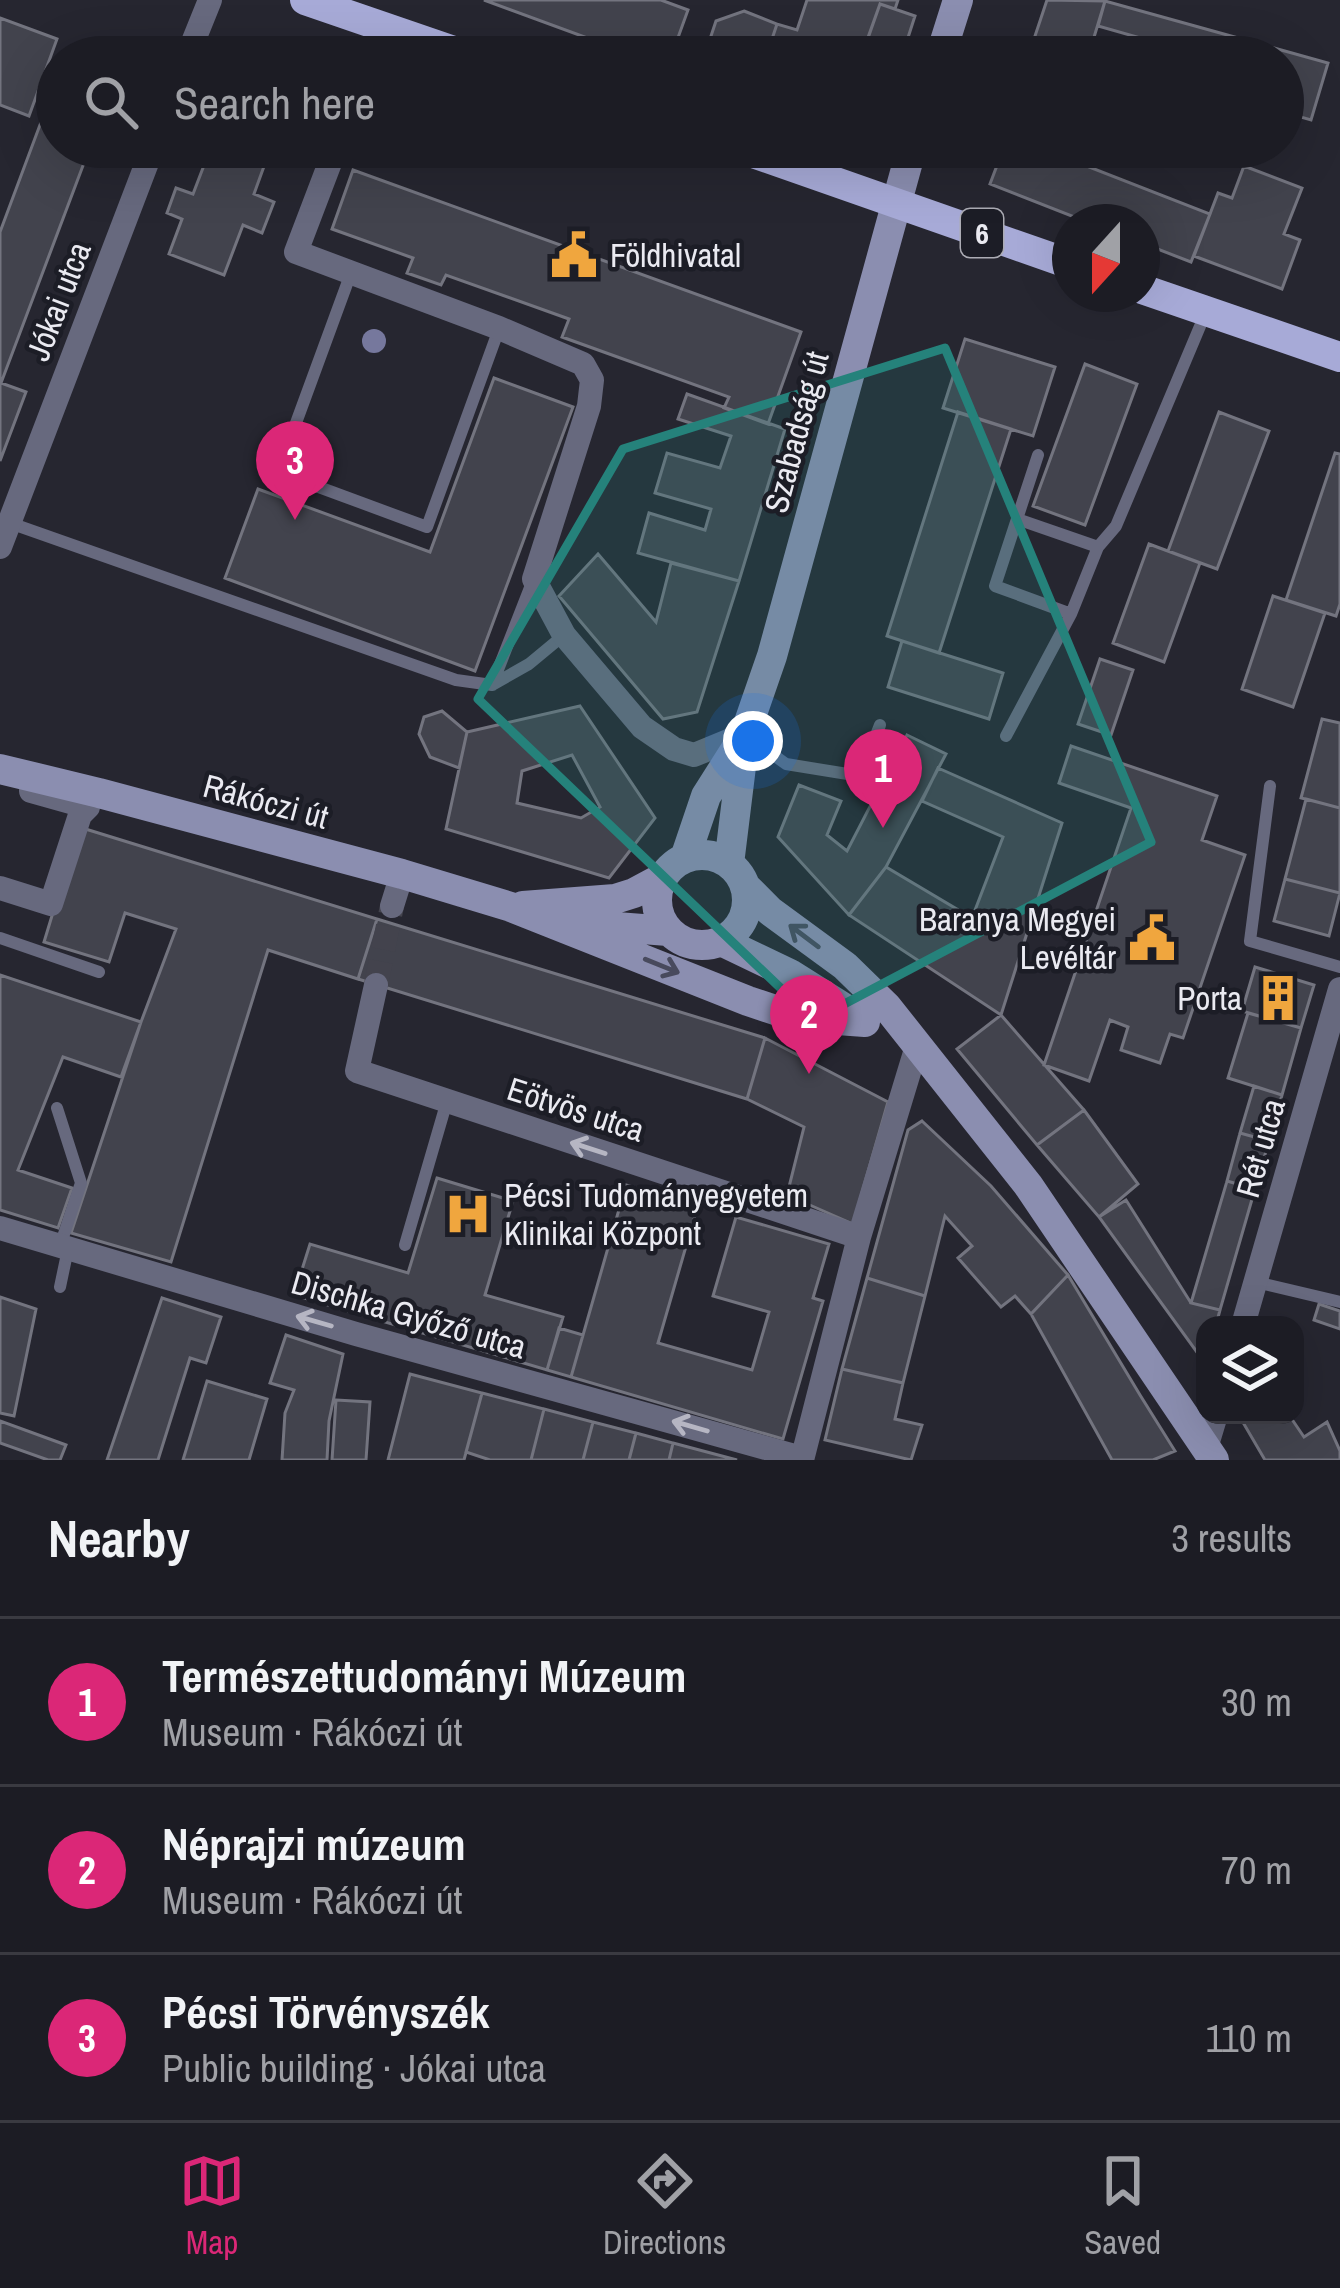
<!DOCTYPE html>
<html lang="en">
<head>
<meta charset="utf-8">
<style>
	body { margin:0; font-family:"Archivo Narrow",sans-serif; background:#25252c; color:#f1f3f6 }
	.controls { position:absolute; right:36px; bottom:36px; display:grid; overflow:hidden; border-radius:24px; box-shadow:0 12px 48px #0002 }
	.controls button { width:108px; height:108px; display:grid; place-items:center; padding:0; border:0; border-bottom:3px solid #3a3a41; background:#1c1c24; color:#f1f3f6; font:60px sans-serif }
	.compass { position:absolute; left:1052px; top:204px; width:108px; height:108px; border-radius:50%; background:#1c1c24; box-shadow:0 12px 48px #0002; rotate:201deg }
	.you { position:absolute; left:753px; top:741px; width:42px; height:42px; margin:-30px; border:9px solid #fff; border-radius:50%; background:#1a73e8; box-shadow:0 0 0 18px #1a73e833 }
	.badge { display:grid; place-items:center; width:78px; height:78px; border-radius:50%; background:#db2777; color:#fff; font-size:39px; font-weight:700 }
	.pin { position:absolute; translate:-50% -99px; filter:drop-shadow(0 3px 6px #0008) }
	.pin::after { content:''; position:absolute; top:63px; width:42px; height:36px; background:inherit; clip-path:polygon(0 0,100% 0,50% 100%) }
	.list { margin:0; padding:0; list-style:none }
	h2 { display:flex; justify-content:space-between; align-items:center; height:156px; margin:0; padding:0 48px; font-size:51px }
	h2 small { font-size:39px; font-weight:400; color:#a0a1a6 }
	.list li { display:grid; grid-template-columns:78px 1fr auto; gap:36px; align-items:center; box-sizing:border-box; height:168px; padding:0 48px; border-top:3px solid #3a3a41 }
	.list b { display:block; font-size:45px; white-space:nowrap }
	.list p { margin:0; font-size:39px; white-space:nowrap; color:#a0a1a6 }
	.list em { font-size:39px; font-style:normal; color:#a0a1a6 }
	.icon { flex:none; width:66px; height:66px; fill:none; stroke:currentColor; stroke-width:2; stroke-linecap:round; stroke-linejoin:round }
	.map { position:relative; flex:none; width:1340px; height:1460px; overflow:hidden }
	.search { position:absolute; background:#1c1c24; box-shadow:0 12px 48px #0002; left:36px; right:36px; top:36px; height:132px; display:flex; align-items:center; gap:30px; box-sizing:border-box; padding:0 42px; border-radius:66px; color:#a0a1a6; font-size:45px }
	.sheet { height:660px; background:#1c1c24 }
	nav { display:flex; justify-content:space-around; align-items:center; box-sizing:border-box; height:168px; border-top:3px solid #3a3a41; background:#1c1c24; font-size:33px; color:#a0a1a6 }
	nav a { display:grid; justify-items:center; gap:6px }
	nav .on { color:#db2777 }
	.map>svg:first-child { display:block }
	.building { fill:#42434d; stroke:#73747f; stroke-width:3; fill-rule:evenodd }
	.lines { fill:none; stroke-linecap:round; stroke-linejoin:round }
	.street-tunnel { stroke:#43434d; stroke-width:24; stroke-dasharray:24 12; stroke-linecap:butt }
	.lane { stroke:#67697e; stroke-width:12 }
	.street { stroke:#67697e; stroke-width:24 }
	.secondary { stroke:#8b8eb0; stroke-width:30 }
	.primary { stroke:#a7aad7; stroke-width:30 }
	.tree { fill:#76789d }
	.oneway { stroke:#484a5d }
	.oneway2 { stroke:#b6b6c3 }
	.marked { fill:#25827b; fill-opacity:0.2; stroke:#25827b; stroke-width:9; stroke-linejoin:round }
	.labels { text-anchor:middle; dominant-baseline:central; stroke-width:9; stroke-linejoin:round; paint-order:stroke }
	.shield { fill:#1c1d26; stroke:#acacb4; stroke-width:3 }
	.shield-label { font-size:30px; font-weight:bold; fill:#eaeaf1 }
	.poi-label { font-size:33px; fill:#eaeaf1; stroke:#1c1d26; text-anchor:start }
	.street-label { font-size:33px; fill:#eaeaf1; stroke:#1c1d26 }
</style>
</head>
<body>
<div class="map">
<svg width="1340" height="1460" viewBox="0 0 1340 1460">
	<rect width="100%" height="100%" fill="#262630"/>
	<path class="building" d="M484,0H661L688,10L671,57H639Z
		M807,0H898L895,9L880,4L861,57H766L777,24L797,30Z
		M1047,0L1105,1L1088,57H1028Z
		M1105,1L1328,63L1311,120L1283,112L1286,79H1283V57H1207L1098,26Z
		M880,4L915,16L903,53L867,41Z
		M744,11L777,24L766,57H704L716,21Z
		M0,18L57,39L29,116L0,105Z
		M56,82L57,147H90L1,383L26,392L0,461V232Z
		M211,147H271L254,194L274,202L262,233L243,225L224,275L169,254L182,219L167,213L176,188L193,194Z
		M1004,147H1038L1210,214L1191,262L1142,243V222H1087L990,184Z
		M1244,166L1302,188L1284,234L1300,240L1282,289L1194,256L1218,193L1232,198Z
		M353,170L801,332L768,424L724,408L729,397L562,337L569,319L446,275L441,285L407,273L413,258L332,229Z
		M965,339L1055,367L1033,436L943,408Z
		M1085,364L1137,384L1085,525L1033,506Z
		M494,378L573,407L475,671L225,578L258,489L430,552Z
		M687,394L785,429L739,581L638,553L649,513L705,530L711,509L655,493L667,453L720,468L731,436L678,419Z
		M958,412L1011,429L939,653L887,636Z
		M1219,412L1269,431L1217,569L1168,551Z
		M1335,453L1340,454V604L1336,616L1286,600Z
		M1149,544L1200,563L1164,662L1113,643Z
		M598,554L656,622L671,563L739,581L697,712L663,719L559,596Z
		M1273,596L1325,613L1293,707L1242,689Z
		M902,641L1003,673L989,719L888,687Z
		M1100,659L1133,670L1111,735L1078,724Z
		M580,706L655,818L609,878L446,829L467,732ZM572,755L600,807L581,818L517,803L522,771Z
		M442,711L467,732L459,768L430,757L419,734L424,717Z
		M1322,719L1340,723V808L1301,798Z
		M907,735L946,754L886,867L849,915L778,837L799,785L841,801L827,835L847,851Z
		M1071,746L1217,796L1202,840L1245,855L1183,1038L1170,1034L1160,1063L1121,1050L1128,1027L1110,1020L1089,1081L1044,1065L1131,808L1059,783Z
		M938,768L1062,823L1001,1015L849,915L886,867L972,918L1003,837L922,801Z
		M1306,799L1340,808V893L1285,879Z
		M79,827L377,919L358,979L268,950L171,1262L71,1233L141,1022L176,929L125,913L109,962L44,942Z
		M1285,879L1340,893L1329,936L1274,921Z
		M377,919L765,1038L747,1099L358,979Z
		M1255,967L1314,985L1301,1028L1242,1011Z
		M0,975L141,1022L121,1077L63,1057L18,1170L72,1188L58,1228L0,1210Z
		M1248,1013L1301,1028L1282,1095L1228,1078Z
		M1001,1015L1084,1110L1037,1145L957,1049Z
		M765,1038L888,1102L853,1224L787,1195L804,1127L747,1099Z
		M1254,1086L1282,1095L1269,1141L1240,1133Z
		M1084,1110L1138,1184L1099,1217L1037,1145Z
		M922,1121L991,1186L1068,1275L1031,1314L1015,1296L1001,1307L958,1258L972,1246L945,1216L925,1296L867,1278L908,1130Z
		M1240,1133L1269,1141L1255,1189L1227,1181Z
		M437,1178L513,1201L485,1295L563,1317L547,1370L294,1295L310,1244L408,1273Z
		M1227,1181L1255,1189L1220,1310L1191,1303Z
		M626,1185L698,1205L658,1343L752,1370L769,1312L713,1296L736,1217L829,1244L813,1298L823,1301L783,1439L571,1377Z
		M1126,1200L1191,1303L1220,1310L1216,1325H1205V1355H1199L1099,1217Z
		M1068,1275L1140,1395L1175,1451L1153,1460H1112L1031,1314Z
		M867,1278L925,1296L903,1383L842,1369Z
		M0,1297L36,1309L14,1416L0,1413Z
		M162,1298L221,1317L206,1363L190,1358L158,1460H107Z
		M1319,1304L1340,1311V1329L1314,1320Z
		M559,1328L583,1335L571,1377L547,1370Z
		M286,1335L343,1354L329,1421L327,1460H282L285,1413L294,1390L270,1383Z
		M842,1369L903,1383L895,1419L922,1425L911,1460L825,1440Z
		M410,1374L482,1393L464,1460H388Z
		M207,1381L267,1399L249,1460H183Z
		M482,1393L544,1409L531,1460H490L466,1452Z
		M336,1400L370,1402L366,1460H332Z
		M544,1409L593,1422L583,1460H531Z
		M1243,1415H1289L1304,1437L1327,1422L1340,1451V1460H1265L1241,1419Z
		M0,1421L66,1445L60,1460H48L0,1443Z
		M593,1422L636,1433L629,1460H583Z
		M636,1433L673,1443L669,1460H629Z
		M673,1443L737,1460H669Z"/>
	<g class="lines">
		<path class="street-tunnel" d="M376,985L392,906"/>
		<path class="lane" d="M351,273L278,472L427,527L499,329
			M1038,455L995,586L1071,614
			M1017,519L1098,547
			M10,523L456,680L492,685L533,580
			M492,685L529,664L564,635
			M746,735L786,764L860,776L880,725
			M1006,736L1071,614L1098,547L1116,526L1206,312
			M1270,786L1250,941L1340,967
			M0,938L99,972
			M57,1108L81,1183L60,1246
			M405,1245L447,1101
			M1256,1282L1340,1302
			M60,1287L68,1249"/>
		<path class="street" d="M187,57L210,0
			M371,57L382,27
			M336,147L296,252L499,328L583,364L592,380L589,406L534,579L564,635L642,727L674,749L694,755L745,734
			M0,547L153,147
			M0,888L51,904L80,815L88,807L31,791
			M392,906L402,874
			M376,985L357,1071L859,1237
			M0,1228L356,1334L802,1458
			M1243,1325L1340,989
			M1206,1448L1216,1415
			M802,1460L859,1237L917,1046"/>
		<path class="secondary" d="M940,57L958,0
			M0,769L99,793L402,874L511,907L748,1001L796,1017L865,1022
			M657 900a45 45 0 1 1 90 0a45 45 0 1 1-90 0Z
			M685,858L706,796L739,744
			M729,864L745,734L772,656L912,147
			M745,886L770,911L845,966L887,1007L1028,1185L1214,1460
			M523,906L615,899L634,893L662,878
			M578,924L668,931
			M721,941L790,974L863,1020"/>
		<path class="primary" d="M305,0L471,57
			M736,147L1070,264
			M1142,289L1340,357"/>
	</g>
	<circle class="tree" cx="374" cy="341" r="12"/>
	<defs><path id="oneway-shaft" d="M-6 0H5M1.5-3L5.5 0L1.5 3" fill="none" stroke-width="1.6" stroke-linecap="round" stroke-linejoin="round" transform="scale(3)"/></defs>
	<g class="oneway">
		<use href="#oneway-shaft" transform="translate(804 936) rotate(-143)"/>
		<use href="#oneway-shaft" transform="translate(662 966) rotate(22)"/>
	</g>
	<g class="oneway2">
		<use href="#oneway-shaft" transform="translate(588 1148) rotate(-162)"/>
		<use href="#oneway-shaft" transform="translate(314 1321) rotate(-164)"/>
		<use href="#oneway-shaft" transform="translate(690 1426) rotate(-164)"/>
	</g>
	<path class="marked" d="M945,348L1151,842L814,1020L478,699L623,449Z"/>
	<defs>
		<symbol id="civic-bare" viewBox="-9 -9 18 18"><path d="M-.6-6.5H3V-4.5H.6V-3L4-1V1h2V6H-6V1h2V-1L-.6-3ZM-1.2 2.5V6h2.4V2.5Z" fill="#f0a63e" stroke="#1c1d26" stroke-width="2.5" paint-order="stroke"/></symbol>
		<symbol id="building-bare" viewBox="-9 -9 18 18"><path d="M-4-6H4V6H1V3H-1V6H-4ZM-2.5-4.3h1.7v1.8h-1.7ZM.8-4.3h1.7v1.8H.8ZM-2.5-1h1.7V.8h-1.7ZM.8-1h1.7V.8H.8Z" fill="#f0a63e" stroke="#1c1d26" stroke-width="2.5" paint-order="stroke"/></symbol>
		<symbol id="hospital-bare" viewBox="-9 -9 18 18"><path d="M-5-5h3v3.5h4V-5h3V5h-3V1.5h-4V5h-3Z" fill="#f0a63e" stroke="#1c1d26" stroke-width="2.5" paint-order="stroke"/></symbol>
	</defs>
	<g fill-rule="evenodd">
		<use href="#civic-bare" x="541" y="222" width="66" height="66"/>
		<use href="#civic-bare" x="1119" y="905" width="66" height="66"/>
		<use href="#building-bare" x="1245" y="965" width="66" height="66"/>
		<use href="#hospital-bare" x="435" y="1181" width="66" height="66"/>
	</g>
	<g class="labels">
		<rect class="shield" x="961" y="209" width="42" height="48" rx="9"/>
		<g class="shield-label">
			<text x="982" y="233">6</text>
		</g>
		<g class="poi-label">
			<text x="610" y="255">Földhivatal</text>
			<text x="1116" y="919" text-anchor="end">Baranya Megyei<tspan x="1116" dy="38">Levéltár</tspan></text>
			<text x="1242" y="998" text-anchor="end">Porta</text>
			<text x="504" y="1195">Pécsi Tudományegyetem<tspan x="504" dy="38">Klinikai Központ</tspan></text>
		</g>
		<g class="street-label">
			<text transform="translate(58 301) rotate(-69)">Jókai utca</text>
			<text transform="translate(796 432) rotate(-75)">Szabadság út</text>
			<text transform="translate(266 801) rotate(15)">Rákóczi út</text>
			<text transform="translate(576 1109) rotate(18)">Eötvös utca</text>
			<text transform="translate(1260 1148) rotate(-74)">Rét utca</text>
			<text transform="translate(409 1314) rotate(16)">Dischka Győző utca</text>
		</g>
	</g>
</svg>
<div class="controls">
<button><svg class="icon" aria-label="layers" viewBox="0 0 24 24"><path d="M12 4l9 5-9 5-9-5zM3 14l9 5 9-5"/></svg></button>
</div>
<svg class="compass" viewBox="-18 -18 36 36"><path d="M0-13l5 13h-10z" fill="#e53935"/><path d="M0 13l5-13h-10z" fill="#a0a1a6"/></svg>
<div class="you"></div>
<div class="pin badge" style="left:883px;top:828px">1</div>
<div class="pin badge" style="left:809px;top:1074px">2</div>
<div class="pin badge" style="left:295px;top:520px">3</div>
<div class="search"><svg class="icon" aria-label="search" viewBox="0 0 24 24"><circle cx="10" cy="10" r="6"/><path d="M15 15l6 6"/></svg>Search here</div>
</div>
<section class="sheet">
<h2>Nearby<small>3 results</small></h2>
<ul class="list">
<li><span class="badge">1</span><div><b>Természettudományi Múzeum</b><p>Museum · Rákóczi út</p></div><em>30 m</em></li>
<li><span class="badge">2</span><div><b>Néprajzi múzeum</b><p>Museum · Rákóczi út</p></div><em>70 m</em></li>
<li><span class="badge">3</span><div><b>Pécsi Törvényszék</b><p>Public building · Jókai utca</p></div><em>110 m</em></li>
</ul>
</section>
<nav>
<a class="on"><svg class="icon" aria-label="map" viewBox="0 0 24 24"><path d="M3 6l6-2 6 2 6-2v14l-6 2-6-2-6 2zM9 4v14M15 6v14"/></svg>Map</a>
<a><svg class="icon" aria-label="directions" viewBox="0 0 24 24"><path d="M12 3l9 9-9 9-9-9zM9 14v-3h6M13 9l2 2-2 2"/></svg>Directions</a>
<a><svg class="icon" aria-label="saved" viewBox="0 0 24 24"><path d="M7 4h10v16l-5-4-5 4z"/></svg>Saved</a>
</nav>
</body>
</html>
